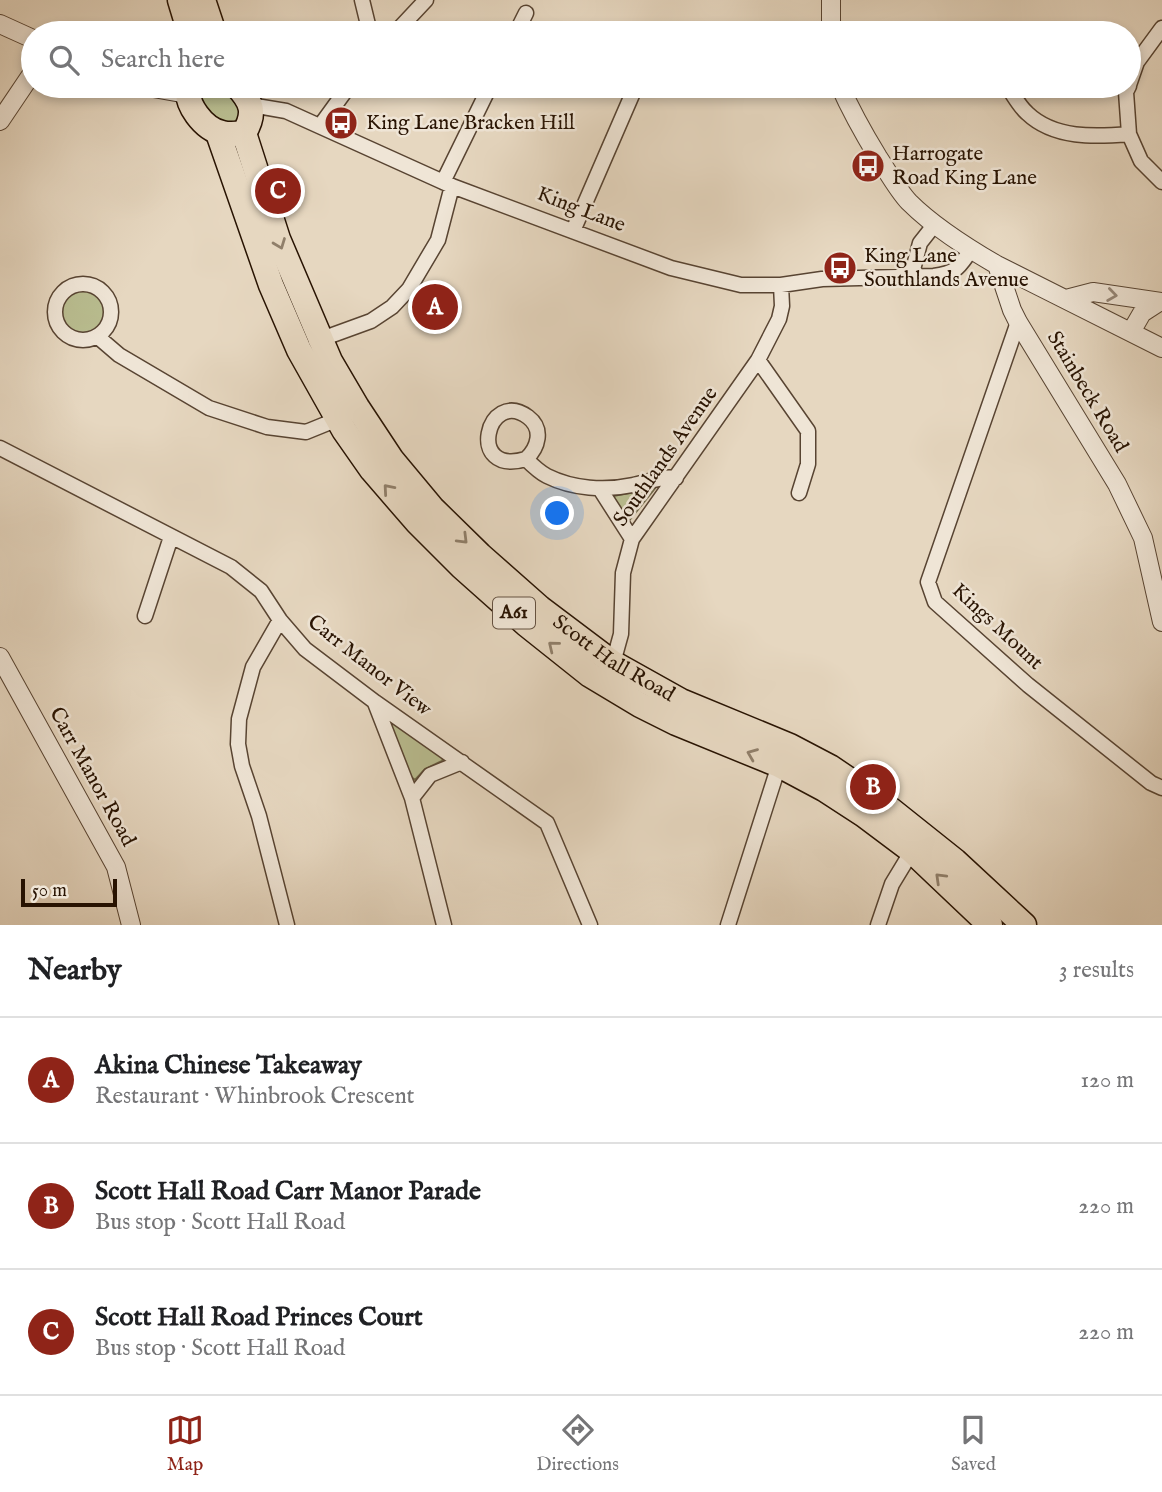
<!DOCTYPE html>
<html lang="en">
<head>
<meta charset="utf-8">
<style>
	body { margin:0; font-family:"IM FELL English",serif; background:#f6f6f6; color:#202124 }
	.scale { position:absolute; left:21px; bottom:18px; width:96px; box-sizing:border-box; padding-left:7px; border:4px solid #281302; border-top:0; font-size:19px; line-height:24px; white-space:nowrap; color:#281302; -webkit-text-stroke:5px #efe5d6; paint-order:stroke }
	.you { position:absolute; left:558px; top:514px; width:24px; height:24px; margin:-18px; border:5px solid #fff; border-radius:50%; background:#1a73e8; box-shadow:0 0 0 10px #1a73e833 }
	.badge { display:grid; place-items:center; width:46px; height:46px; border-radius:50%; background:#8f2418; color:#fff; font-size:23px; font-weight:700 }
	.pin { position:absolute; translate:-50% -50%; border:4px solid #fff; box-shadow:0 2px 7px #0006 }
	.list { margin:0; padding:0; list-style:none }
	h2 { display:flex; justify-content:space-between; align-items:center; height:91px; margin:0; padding:0 28px; font-size:30px }
	h2 small { font-size:23px; font-weight:400; color:#757577 }
	.list li { display:grid; grid-template-columns:46px 1fr auto; gap:21px; align-items:center; box-sizing:border-box; height:126px; padding:0 28px; border-top:2px solid #e0e0e0 }
	.list b { display:block; font-size:26px; white-space:nowrap }
	.list p { margin:0; font-size:23px; white-space:nowrap; color:#757577 }
	.list em { font-size:23px; font-style:normal; color:#757577 }
	.icon { flex:none; width:38px; height:38px; fill:none; stroke:currentColor; stroke-width:2; stroke-linecap:round; stroke-linejoin:round }
	.map { position:relative; flex:none; width:1162px; height:925px; overflow:hidden }
	.search { position:absolute; background:#fff; box-shadow:0 4px 10px #0003; left:21px; right:21px; top:21px; height:77px; display:flex; align-items:center; gap:18px; box-sizing:border-box; padding:0 24px; border-radius:38px; color:#757577; font-size:26px }
	.sheet { height:469px; background:#fff }
	nav { display:flex; justify-content:space-around; align-items:center; box-sizing:border-box; height:98px; border-top:2px solid #e0e0e0; background:#fff; font-size:19px; color:#757577 }
	nav a { display:grid; justify-items:center; gap:4px }
	nav .on { color:#8f2418 }
	.map>svg:first-child { display:block }
	.green { fill:#b9bd90; stroke:#706849; stroke-width:2 }
	.lines { fill:none; stroke-linecap:round; stroke-linejoin:round }
	.minor-casing { stroke:#584432; stroke-width:17 }
	.tertiary-casing { stroke:#584432; stroke-width:20 }
	.trunk-casing { stroke:#281302; stroke-width:27 }
	.minor { stroke:#efe5d6; stroke-width:14 }
	.tertiary { stroke:#efe5d6; stroke-width:18 }
	.trunk { stroke:#e6d7c0; stroke-width:24 }
	.oneway { stroke:#907f6a }
	.oneway2 { stroke:#958677 }
	.labels { text-anchor:middle; dominant-baseline:central; stroke-width:5; stroke-linejoin:round; paint-order:stroke }
	.shield { fill:#efe5d6; stroke:#645242; stroke-width:2 }
	.shield-label { font-size:19px; font-weight:bold; fill:#281302 }
	.poi-label { font-size:21px; fill:#281302; stroke:#efe5d6; text-anchor:start }
	.street-label { font-size:21px; fill:#281302; stroke:#efe5d6 }
</style>
</head>
<body>
<div class="map">
<svg width="1162" height="925" viewBox="0 0 1162 925">
	<rect width="100%" height="100%" fill="#e6d7c0"/>
	<filter id="stains"><feTurbulence type="fractalNoise" baseFrequency=".00286" numOctaves="4"/><feColorMatrix values="0 0 0 0 .2 0 0 0 0 .09 0 0 0 0 .02 0 0 0 .5 -.17"/></filter>
	<radialGradient id="worn" r=".72"><stop offset=".6" stop-color="#630" stop-opacity="0"/><stop offset="1" stop-color="#630" stop-opacity=".3"/></radialGradient>
	<path class="green" d="M201,86H230L245,109C242,113 239,120 234,122C225,126 206,111 201,103C201,102 198,93 198,92Z
		M60 312a23 23 0 1 1 46 0a23 23 0 1 1-46 0Z
		M654,485L656,487L628,522L613,496L640,491Z
		M395,721L444,756L442,761L425,769L415,780L410,776L390,725Z"/>
	<g class="lines">
		<defs>
			<path id="minor" d="M362,0L370,33
				M395,33L426,0
				M516,33L526,13
				M1129,85L1137,62L1162,28
				M1007,86C1013,94 1019,106 1027,113C1054,139 1095,137 1129,134
				M1129,86L1126,92L1129,134L1141,161L1162,182
				M251,105L286,111L452,186L671,268L741,285H781L822,279L934,276C958,272 958,268 971,250
				M320,126L349,86
				M443,182L490,86
				M573,231L635,88
				M911,277L920,243L935,224
				M55 312a28 28 0 1 1 56 0a28 28 0 1 1-56 0Z
				M1018,322L928,582L935,602L1028,685L1151,783L1162,788
				M98,337L119,355L209,408L267,427L306,432L338,419
				M316,341L371,321L392,307L409,289L438,240L452,186
				M758,360L808,431V464L799,493
				M0,448L231,567L261,591L280,620L305,649L375,702L547,823L590,925
				M526,459C465,477 487,387 528,417C544,429 538,448 526,459C532,465 539,472 547,476C573,489 605,491 633,485C648,482 660,476 676,478
				M600,489L632,539
				M145,616L171,537
				M280,620L253,667L239,719L238,744L242,766L259,816L287,925
				M613,663L621,634L623,573L632,539L758,360L779,319L782,306L781,285
				M375,703L412,798L444,925
				M412,798L430,775L462,762
				M728,925L779,765
				M878,925L892,884L912,851"/>
			<path id="tertiary" d="M0,24L33,39
				M831,33V0
				M142,86L187,94
				M840,86C851,111 864,134 878,157C888,172 897,189 909,202C934,227 966,247 997,265L1162,348
				M0,121L33,72
				M997,265L1012,310L1018,322L1117,484L1143,538L1162,622
				M1066,299L1093,292L1162,302
				M1131,332L1142,313L1159,302
				M0,657L116,867L131,925"/>
			<g id="trunk">
				<path d="M180,0L190,33"/>
				<path d="M203,0L214,33"/>
				<path d="M189,86C184,104 204,129 222,133C229,135 237,134 244,133C256,113 252,102 237,86"/>
				<path d="M218,133L271,285L299,350L344,430L372,470L417,522L462,567L526,624L590,675L640,705L676,723L779,765L824,789L864,815L912,851L990,925"/>
				<path id="s1" d="M244,133L278,239L330,361L357,407L392,460L432,508L480,555L540,608L613,663L681,701L790,746L830,767L876,798L955,861L1024,925"/>
			</g>
		</defs>
		<use href="#minor" class="minor-casing"/>
		<use href="#tertiary" class="tertiary-casing"/>
		<use href="#trunk" class="trunk-casing"/>
		<use href="#minor" class="minor"/>
		<use href="#tertiary" class="tertiary"/>
		<use href="#trunk" class="trunk"/>
	</g>
	<defs><path id="oneway-chevron" d="M-2-3.5L2.5 0L-2 3.5" fill="none" stroke-width="1.6" stroke-linecap="round" stroke-linejoin="round" transform="scale(1.75)"/></defs>
	<g class="oneway">
		<use href="#oneway-chevron" transform="translate(280 244) rotate(69)"/>
		<use href="#oneway-chevron" transform="translate(388 489) rotate(-131)"/>
		<use href="#oneway-chevron" transform="translate(463 539) rotate(45)"/>
		<use href="#oneway-chevron" transform="translate(553 646) rotate(-141)"/>
		<use href="#oneway-chevron" transform="translate(752 754) rotate(-158)"/>
		<use href="#oneway-chevron" transform="translate(940 878) rotate(-136)"/>
	</g>
	<use class="oneway2" href="#oneway-chevron" transform="translate(1112 295) rotate(8)"/>
	<defs>
		<symbol id="bus-disc" viewBox="-11 -11 22 22"><circle r="9.5" fill="#8f2418" stroke="#efe5d6"/><path d="M-5-6H5V4H4V6H2V4H-2V6H-4V4H-5ZM-3.5-4V0h7V-4ZM-3.5 1.2v1.5H-2V1.2ZM2 1.2v1.5H3.5V1.2Z" fill="#fff"/></symbol>
	</defs>
	<g fill-rule="evenodd">
		<use href="#bus-disc" x="322" y="104" width="38" height="38"/>
		<use href="#bus-disc" x="849" y="147" width="38" height="38"/>
		<use href="#bus-disc" x="821" y="249" width="38" height="38"/>
	</g>
	<g class="labels">
		<rect class="shield" x="493" y="597.5" width="42" height="31" rx="5"/>
		<g class="shield-label">
			<text x="514" y="613">A61</text>
		</g>
		<g class="poi-label">
			<text x="366" y="123">King Lane Bracken Hill</text>
			<text x="892" y="154">Harrogate<tspan x="892" dy="24">Road King Lane</tspan></text>
			<text x="864" y="256">King Lane<tspan x="864" dy="24">Southlands Avenue</tspan></text>
		</g>
		<g class="street-label">
			<text transform="translate(581 210) rotate(21)">King Lane</text>
			<text transform="translate(1087 392) rotate(59)">Stainbeck Road</text>
			<text transform="translate(666 457) rotate(-55)">Southlands Avenue</text>
			<text transform="translate(997 627) rotate(43)">Kings Mount</text>
			<text stroke="none"><textPath href="#s1" startOffset="660">Scott Hall Road</textPath></text>
			<text transform="translate(369 666) rotate(38)">Carr Manor View</text>
			<text transform="translate(92 777) rotate(61)">Carr Manor Road</text>
		</g>
	</g>
	<rect width="100%" height="100%" filter="url(#stains)"/>
	<rect width="100%" height="100%" fill="url(#worn)"/>
</svg>
<div class="scale">50 m</div>
<div class="you"></div>
<div class="pin badge" style="left:435px;top:307px">A</div>
<div class="pin badge" style="left:873px;top:787px">B</div>
<div class="pin badge" style="left:278px;top:191px">C</div>
<div class="search"><svg class="icon" aria-label="search" viewBox="0 0 24 24"><circle cx="10" cy="10" r="6"/><path d="M15 15l6 6"/></svg>Search here</div>
</div>
<section class="sheet">
<h2>Nearby<small>3 results</small></h2>
<ul class="list">
<li><span class="badge">A</span><div><b>Akina Chinese Takeaway</b><p>Restaurant · Whinbrook Crescent</p></div><em>120 m</em></li>
<li><span class="badge">B</span><div><b>Scott Hall Road Carr Manor Parade</b><p>Bus stop · Scott Hall Road</p></div><em>220 m</em></li>
<li><span class="badge">C</span><div><b>Scott Hall Road Princes Court</b><p>Bus stop · Scott Hall Road</p></div><em>220 m</em></li>
</ul>
</section>
<nav>
<a class="on"><svg class="icon" aria-label="map" viewBox="0 0 24 24"><path d="M3 6l6-2 6 2 6-2v14l-6 2-6-2-6 2zM9 4v14M15 6v14"/></svg>Map</a>
<a><svg class="icon" aria-label="directions" viewBox="0 0 24 24"><path d="M12 3l9 9-9 9-9-9zM9 14v-3h6M13 9l2 2-2 2"/></svg>Directions</a>
<a><svg class="icon" aria-label="saved" viewBox="0 0 24 24"><path d="M7 4h10v16l-5-4-5 4z"/></svg>Saved</a>
</nav>
</body>
</html>
